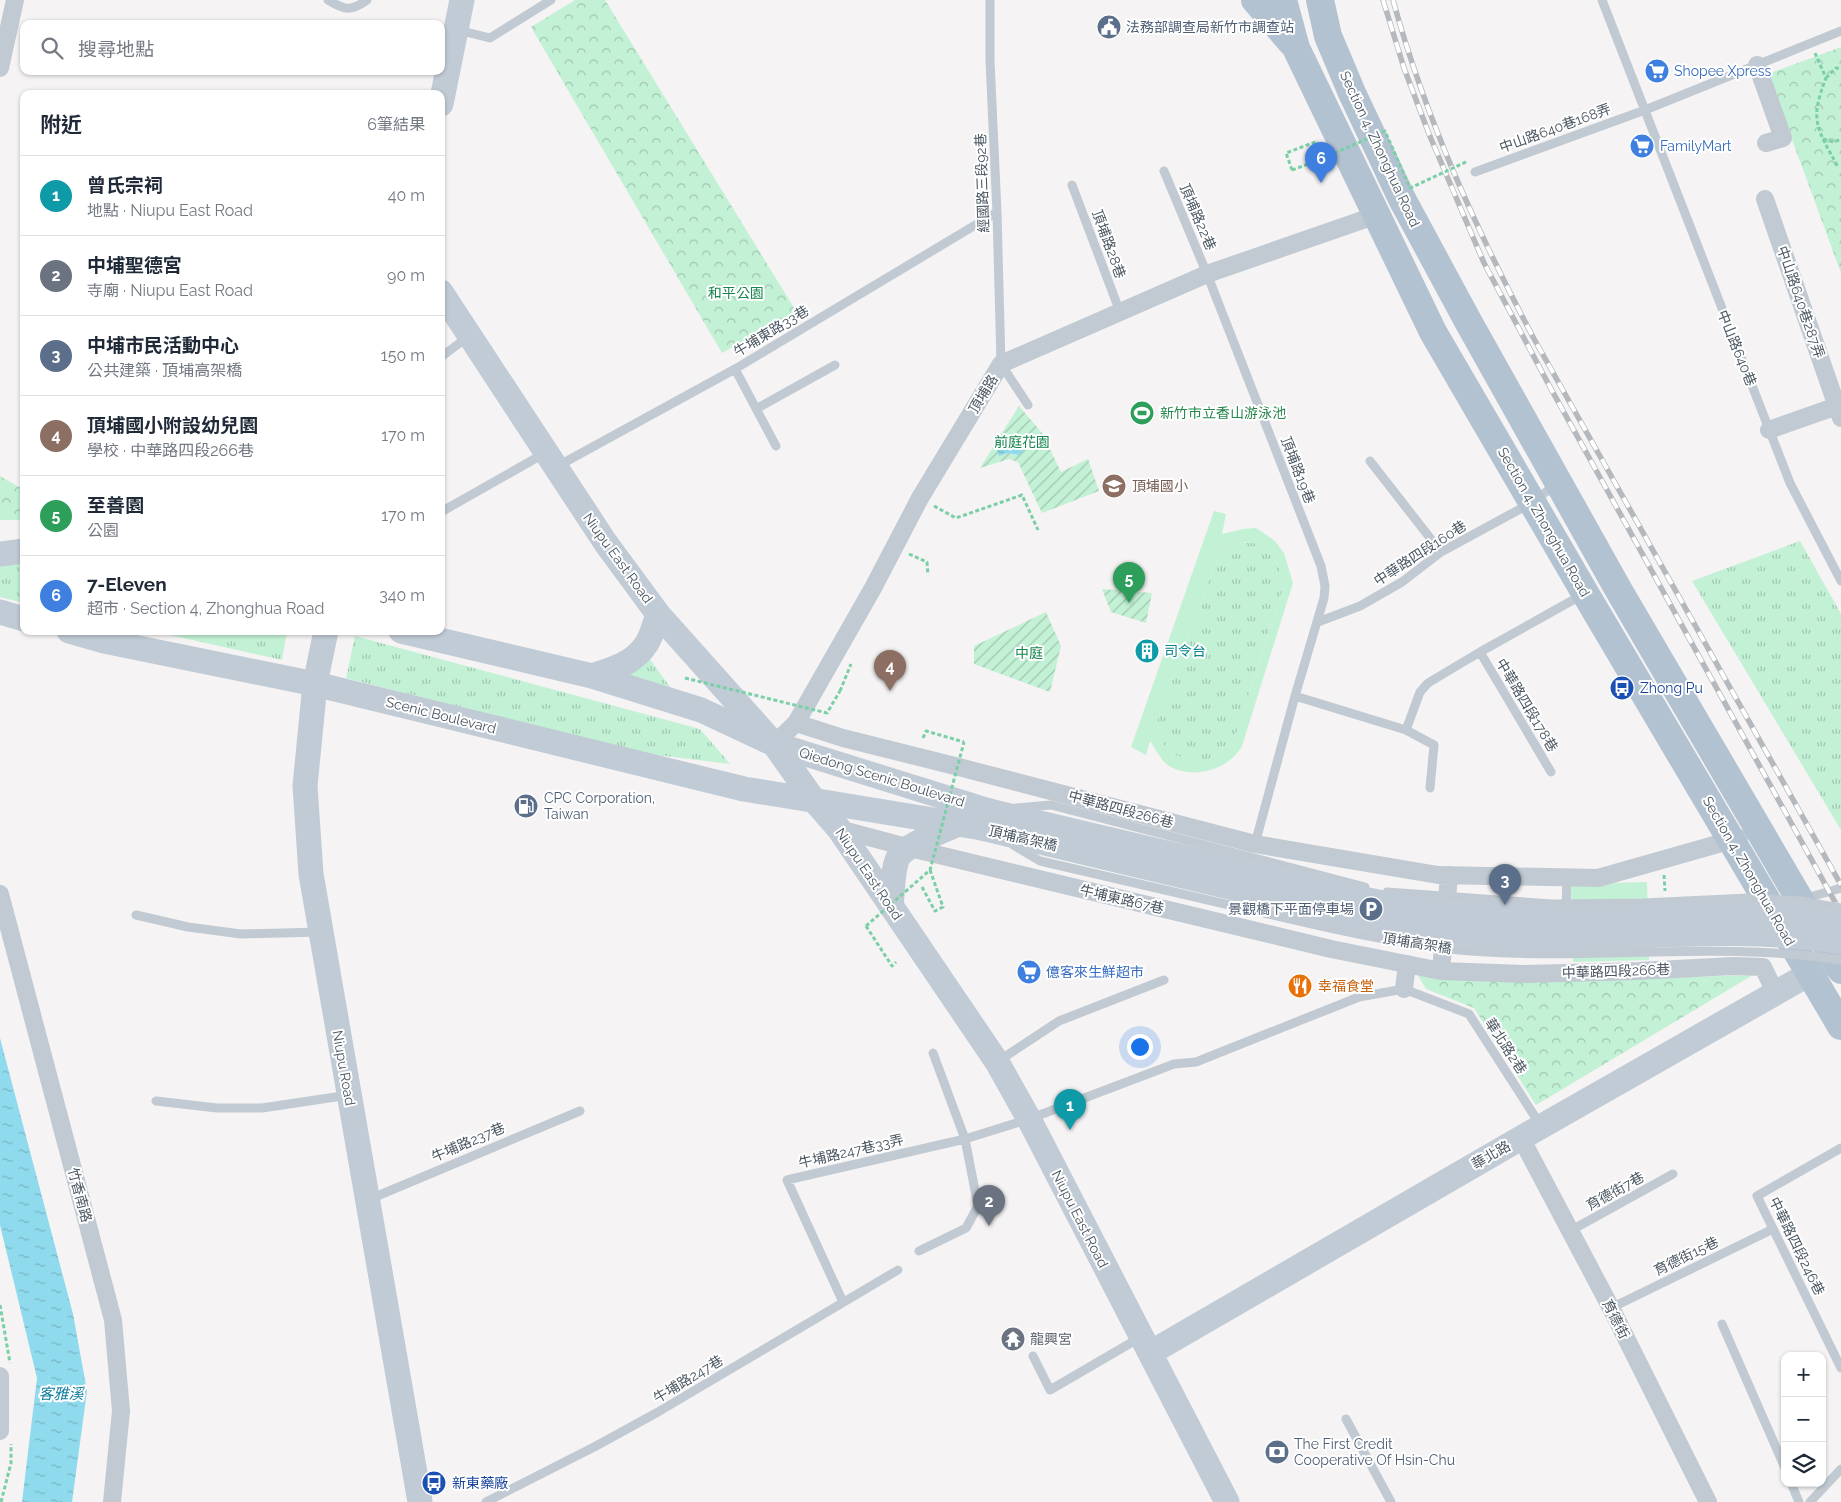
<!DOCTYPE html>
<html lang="zh-TW">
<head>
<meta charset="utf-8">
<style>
	body { margin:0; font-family:Raleway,"Noto Sans TC",sans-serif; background:#f6f6f7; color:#1f2937 }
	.controls { position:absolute; right:15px; bottom:15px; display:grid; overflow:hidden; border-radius:10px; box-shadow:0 1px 4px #0004 }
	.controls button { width:45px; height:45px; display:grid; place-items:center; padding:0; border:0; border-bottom:1px solid #e0e1e3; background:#fff; color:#1f2937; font:25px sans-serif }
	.you { position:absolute; left:1139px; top:1046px; width:18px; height:18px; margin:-12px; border:4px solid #fff; border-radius:50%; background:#1a73e8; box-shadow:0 0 0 8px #1a73e833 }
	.badge { display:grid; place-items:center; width:32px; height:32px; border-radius:50%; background:#111827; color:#fff; font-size:16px; font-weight:700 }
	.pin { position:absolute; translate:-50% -41px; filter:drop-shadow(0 1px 2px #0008) }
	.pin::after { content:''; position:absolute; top:26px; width:18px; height:15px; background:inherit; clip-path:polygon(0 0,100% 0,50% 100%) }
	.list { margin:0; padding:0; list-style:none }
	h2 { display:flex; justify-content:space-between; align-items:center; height:65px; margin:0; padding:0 20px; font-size:21px }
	h2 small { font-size:16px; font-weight:400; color:#747a83 }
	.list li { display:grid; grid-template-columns:32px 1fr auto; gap:15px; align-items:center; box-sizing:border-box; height:80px; padding:0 20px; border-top:1px solid #e0e1e3 }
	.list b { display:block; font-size:19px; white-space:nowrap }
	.list p { margin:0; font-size:16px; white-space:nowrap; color:#747a83 }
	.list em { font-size:16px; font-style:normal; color:#747a83 }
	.icon { flex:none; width:28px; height:28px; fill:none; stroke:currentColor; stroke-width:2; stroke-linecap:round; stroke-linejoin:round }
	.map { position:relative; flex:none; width:1841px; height:1502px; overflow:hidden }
	.search { position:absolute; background:#fff; box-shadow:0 1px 4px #0004; left:20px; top:20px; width:425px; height:55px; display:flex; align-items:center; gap:12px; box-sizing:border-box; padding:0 18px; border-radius:10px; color:#747a83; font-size:19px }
	.panel { position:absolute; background:#fff; box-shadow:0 1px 4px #0004; left:20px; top:90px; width:425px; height:545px; border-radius:10px }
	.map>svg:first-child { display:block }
	.grass { fill:url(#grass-tufts) }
	.forest { fill:url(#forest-crowns) }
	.garden { fill:url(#garden-furrows) }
	.pitch { fill:#c3f1d5; fill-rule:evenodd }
	.water { fill:url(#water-ripples) }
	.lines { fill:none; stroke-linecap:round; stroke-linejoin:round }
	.path { stroke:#7ad0a6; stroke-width:3; stroke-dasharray:4 2.5; stroke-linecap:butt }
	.lane { stroke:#c1cad2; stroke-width:9 }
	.street { stroke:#c1cad2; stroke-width:18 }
	.secondary { stroke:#c1cbd6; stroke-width:25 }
	.primary { stroke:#b3c2d1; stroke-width:28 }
	.rail-casing { stroke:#b5b8bd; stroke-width:5.5 }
	.rail { stroke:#fff; stroke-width:4; stroke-dasharray:11; stroke-linecap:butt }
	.path-bridge { stroke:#7ad0a6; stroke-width:3; stroke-dasharray:4 2.5; stroke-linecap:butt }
	.lane-bridge { stroke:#c1cad2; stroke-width:9 }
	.secondary-bridge { stroke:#c1cbd6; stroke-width:25 }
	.labels { text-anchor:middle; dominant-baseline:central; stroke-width:4; stroke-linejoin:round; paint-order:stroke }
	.service-label { font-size:14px; fill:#4e5e75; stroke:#fff; text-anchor:start }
	.shop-label { font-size:14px; fill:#366cbe; stroke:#fff; text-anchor:start }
	.street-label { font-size:14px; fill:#4a5661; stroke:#fff }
	.park-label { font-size:14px; fill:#17864f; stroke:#fff }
	.leisure-label { font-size:14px; fill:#27864d; stroke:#fff; text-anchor:start }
	.education-label { font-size:14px; fill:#785e54; stroke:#fff; text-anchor:start }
	.culture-label { font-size:14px; fill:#0d838f; stroke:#fff; text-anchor:start }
	.transit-label { font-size:14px; fill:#164399; stroke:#fff; text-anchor:start }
	.food-label { font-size:14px; fill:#c56008; stroke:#fff; text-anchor:start }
	.worship-label { font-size:14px; fill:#5b616d; stroke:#fff; text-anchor:start }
	.water-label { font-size:15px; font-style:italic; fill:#0c7c9b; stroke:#fff }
</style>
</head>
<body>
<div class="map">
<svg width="1841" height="1502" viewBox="0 0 1841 1502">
	<defs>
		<pattern id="grass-tufts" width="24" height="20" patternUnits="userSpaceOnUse" patternTransform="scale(1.25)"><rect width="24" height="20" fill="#c3f1d5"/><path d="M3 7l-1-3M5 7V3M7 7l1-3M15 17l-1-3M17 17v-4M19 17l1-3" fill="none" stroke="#a0c6b0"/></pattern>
		<pattern id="forest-crowns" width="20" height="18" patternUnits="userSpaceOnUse" patternTransform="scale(1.25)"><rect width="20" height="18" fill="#c3f1d5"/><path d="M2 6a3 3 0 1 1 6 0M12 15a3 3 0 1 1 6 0" fill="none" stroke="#a0c6b0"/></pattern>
		<pattern id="garden-furrows" width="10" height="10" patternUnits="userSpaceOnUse" patternTransform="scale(1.25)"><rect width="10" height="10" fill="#c3f1d5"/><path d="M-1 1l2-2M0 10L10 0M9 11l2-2" fill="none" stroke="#a0c6b0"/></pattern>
		<pattern id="water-ripples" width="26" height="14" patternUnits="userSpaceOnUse" patternTransform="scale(1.25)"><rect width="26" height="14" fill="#90daee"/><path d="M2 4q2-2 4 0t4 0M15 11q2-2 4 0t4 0" fill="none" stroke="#78b4c4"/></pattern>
	</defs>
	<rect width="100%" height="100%" fill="#f5f3f3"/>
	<path class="grass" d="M1800,541L1841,614V830L1692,581Z
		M1241,542C1246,543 1253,542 1257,544C1274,552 1281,569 1284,586L1234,740L1206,761C1172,756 1163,758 1157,721L1221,549Z
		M24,563V603L0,597V565Z
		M152,631H287L282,660Z
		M355,636L700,729L730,764L641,753L346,678Z
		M649,658L671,688L627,676Z"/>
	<path class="forest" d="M575,0H605L796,311L722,353L531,27Z
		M1841,47V273L1768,74Z
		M0,476L24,490V520H0Z
		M1417,974L1564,981L1753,975L1536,1105L1474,1008L1426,989Z"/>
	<path class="garden" d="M1019,406L1042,433L1061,472L1088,459L1099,491L1042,513L1018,462L1009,459L980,468Z
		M1102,589L1152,593L1146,623L1111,612Z
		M1046,612L1061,646L1050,692L974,664V646Z"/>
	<path class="pitch" d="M1214,511L1226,514L1222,534L1243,529L1256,528L1274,540L1284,553L1293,583L1242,746C1229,770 1193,780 1169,766C1161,761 1156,749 1150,741L1146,755L1131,747ZM1241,542C1246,543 1253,542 1257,544C1274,552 1281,569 1284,586L1234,740L1206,761C1172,756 1163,757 1157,721L1221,549Z
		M1647,882L1649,960L1573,962L1571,884Z"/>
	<path class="water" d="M1009,438L1023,448L1022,453L1019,455L1008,453L999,456L997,449L1003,439Z
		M0,1038L73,1314L87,1391L72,1502H22L37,1378L0,1225Z"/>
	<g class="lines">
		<path class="path" d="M1815,53L1826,78C1809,121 1817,128 1838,167
			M1826,78L1836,68L1841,69
			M1823,139L1834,142L1841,139
			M1292,170L1286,153L1318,141
			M934,506L956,518L1022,495L1038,530
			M909,554L927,562L928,575
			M840,691L851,664
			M923,738L926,731L964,742
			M1664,875L1665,891
			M922,887L935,911L943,907L930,870
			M866,926L892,966L896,962
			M0,1305L10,1363
			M1,1502L11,1463V1444"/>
		<path class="lane" d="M328,0C345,10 350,12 367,0
			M990,0V61L997,212L1001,364L1028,405
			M1602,0L1790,483L1841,581
			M458,30L490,38L551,0
			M1164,171L1207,274L1321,566L1325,586L1324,598L1295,696L1255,844
			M1475,172L1645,110L1841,31
			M1072,185L1120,312
			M441,357L469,336
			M735,369L776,446
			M756,409L835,365
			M1370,461L1441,552
			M556,467L735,369L997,212
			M441,512L545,453
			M1318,622L1360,606L1402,582L1441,552L1533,502L1556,484
			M1480,652L1551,772
			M1295,696L1406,730L1434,745L1430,788
			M1406,730L1420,692L1428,683L1480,652L1582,595
			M1803,899L1841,888
			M1566,910L1567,878
			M136,915L188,927L241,934L319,932
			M997,1062L1059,1021L1164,980
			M156,1101L217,1108H262L349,1095
			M1841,1148L1757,1196L1841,1368
			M370,1199L580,1111
			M1570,1231L1673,1174
			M919,1251L966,1228L978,1206L965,1139L1029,1119L1174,1064L1196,1062L1359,997L1404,989L1469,1014L1541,1126
			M843,1302L787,1180L965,1139L933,1053
			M1611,1308L1773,1229
			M1722,1324L1785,1468
			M1033,1356L1050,1390L1141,1337
			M1346,1419L1391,1502
			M1791,1483L1799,1502
			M486,1502L596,1446L658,1412L898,1270
			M1810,1502L1841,1469"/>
		<path class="street" d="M1757,65L1783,138L1766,143
			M0,68L15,0
			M1765,199L1841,418
			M1769,430L1837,406
			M796,723L843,738L955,766L1255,844L1438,875L1598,878L1739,838
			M774,744L796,723L873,588L920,498L1001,364L1207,274L1377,215
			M839,829L910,848L1331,949L1441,971L1525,974L1639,971L1733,966L1763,967L1775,992
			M0,894L113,1320L121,1411L112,1502
			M1441,971L1449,875
			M1404,989L1407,964
			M1521,1138L1611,1308L1708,1502
			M0,1376V1431"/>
		<path class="secondary" d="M441,104L462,0
			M441,292L605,542L658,614L774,744L813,799L839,829L997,1062L1029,1119L1227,1502
			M0,554L24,551
			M0,612L24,619
			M69,631L104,641L315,684L744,789L982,828
			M326,631L315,684L305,786L311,874L420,1502
			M401,631L592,676L701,710L774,744L989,811
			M592,676C613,669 634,664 647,643C652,635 655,623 658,614
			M891,906C893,893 892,867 899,856C908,844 946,830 960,823
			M1150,1353L1521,1138L1809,974L1827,962"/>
		<path class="primary" d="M1255,0L1291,42
			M1283,0L1296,48L1433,332L1585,593L1841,1026
			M1320,0L1328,36L1352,93L1402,199L1469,323L1618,589L1841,970"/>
		<defs>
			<path id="rail" d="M1383,0L1404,68L1429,134L1484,263L1550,387L1841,913
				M1393,0C1425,117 1476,229 1533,337L1841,885"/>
		</defs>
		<use href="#rail" class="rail-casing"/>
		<use href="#rail" class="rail"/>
		<path class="path-bridge" d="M1292,170L1319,160L1385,131L1410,188L1468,161
			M685,678L827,713L840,691
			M866,926L930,870L964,742"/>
		<path class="lane-bridge" d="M1016,808L1051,805L1365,887
			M1013,845L1040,861C1110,877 1180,894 1251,910C1319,926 1389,943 1459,950C1586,962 1715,940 1841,960
			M1387,892L1552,904L1643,903L1749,898L1801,901L1841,908"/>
		<path class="secondary-bridge" d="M989,811L1358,898L1420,910L1472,914L1607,920L1659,915L1738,914L1802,916L1841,923
			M982,828C1074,850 1167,872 1259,894C1328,911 1398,930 1469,936C1593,947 1718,921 1841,942"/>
	</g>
	<defs>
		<symbol id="civic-disc" viewBox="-11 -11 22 22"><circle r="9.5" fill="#5c6f8a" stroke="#fff"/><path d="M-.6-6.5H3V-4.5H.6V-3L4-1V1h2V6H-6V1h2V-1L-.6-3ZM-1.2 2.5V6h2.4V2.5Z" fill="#fff"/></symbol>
		<symbol id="supermarket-disc" viewBox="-11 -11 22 22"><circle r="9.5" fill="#3f7fe0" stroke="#fff"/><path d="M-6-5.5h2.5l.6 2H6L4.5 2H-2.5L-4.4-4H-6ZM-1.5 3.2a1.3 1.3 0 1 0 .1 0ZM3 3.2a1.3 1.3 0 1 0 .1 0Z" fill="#fff"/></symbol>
		<symbol id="stadium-disc" viewBox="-11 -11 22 22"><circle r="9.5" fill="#2e9e5b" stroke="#fff"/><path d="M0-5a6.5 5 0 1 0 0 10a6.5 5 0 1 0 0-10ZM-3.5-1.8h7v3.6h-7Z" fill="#fff"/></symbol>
		<symbol id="school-disc" viewBox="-11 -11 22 22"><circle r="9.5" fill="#8d6e63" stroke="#fff"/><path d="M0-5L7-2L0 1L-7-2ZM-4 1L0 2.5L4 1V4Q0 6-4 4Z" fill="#fff"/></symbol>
		<symbol id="building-disc" viewBox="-11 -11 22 22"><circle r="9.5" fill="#0f9aa8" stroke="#fff"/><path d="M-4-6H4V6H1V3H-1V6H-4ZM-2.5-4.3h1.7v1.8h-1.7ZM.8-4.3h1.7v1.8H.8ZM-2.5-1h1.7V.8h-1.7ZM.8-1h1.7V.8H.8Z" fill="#fff"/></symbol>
		<symbol id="bus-disc" viewBox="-11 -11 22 22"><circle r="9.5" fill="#1a4fb4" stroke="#fff"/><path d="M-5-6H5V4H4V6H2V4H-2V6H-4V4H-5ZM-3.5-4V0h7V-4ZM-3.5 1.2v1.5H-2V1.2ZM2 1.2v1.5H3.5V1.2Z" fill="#fff"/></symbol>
		<symbol id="fuel-disc" viewBox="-11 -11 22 22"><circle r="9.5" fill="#5c6f8a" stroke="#fff"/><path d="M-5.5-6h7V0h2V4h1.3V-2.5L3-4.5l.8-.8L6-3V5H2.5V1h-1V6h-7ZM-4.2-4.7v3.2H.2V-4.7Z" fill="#fff"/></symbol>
		<symbol id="parking-disc" viewBox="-11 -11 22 22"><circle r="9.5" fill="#5c6f8a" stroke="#fff"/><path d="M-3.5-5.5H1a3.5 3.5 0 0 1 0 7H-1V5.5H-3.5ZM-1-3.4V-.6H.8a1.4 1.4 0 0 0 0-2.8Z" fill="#fff"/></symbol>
		<symbol id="restaurant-disc" viewBox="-11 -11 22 22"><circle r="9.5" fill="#e8710a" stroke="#fff"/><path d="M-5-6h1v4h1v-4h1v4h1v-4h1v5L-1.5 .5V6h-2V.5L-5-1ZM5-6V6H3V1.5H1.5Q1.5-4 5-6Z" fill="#fff"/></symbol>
		<symbol id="temple-disc" viewBox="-11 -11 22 22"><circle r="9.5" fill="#6b7280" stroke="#fff"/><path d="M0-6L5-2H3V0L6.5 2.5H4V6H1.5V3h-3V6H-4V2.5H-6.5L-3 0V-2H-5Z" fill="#fff"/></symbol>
		<symbol id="bank-disc" viewBox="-11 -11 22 22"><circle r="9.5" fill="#5c6f8a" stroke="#fff"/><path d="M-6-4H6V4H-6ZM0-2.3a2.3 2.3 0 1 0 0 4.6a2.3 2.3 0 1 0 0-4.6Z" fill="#fff"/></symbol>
	</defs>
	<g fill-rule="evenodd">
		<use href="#civic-disc" x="1095" y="13" width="28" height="28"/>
		<use href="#supermarket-disc" x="1643" y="57" width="28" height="28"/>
		<use href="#supermarket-disc" x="1628" y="132" width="28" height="28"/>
		<use href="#stadium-disc" x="1128" y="399" width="28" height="28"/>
		<use href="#school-disc" x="1100" y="472" width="28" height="28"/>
		<use href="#building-disc" x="1133" y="637" width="28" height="28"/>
		<use href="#bus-disc" x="1608" y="674" width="28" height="28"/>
		<use href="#fuel-disc" x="512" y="792" width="28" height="28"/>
		<use href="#parking-disc" x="1357" y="895" width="28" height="28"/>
		<use href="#supermarket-disc" x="1015" y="958" width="28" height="28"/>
		<use href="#restaurant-disc" x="1286" y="972" width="28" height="28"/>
		<use href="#temple-disc" x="999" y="1325" width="28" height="28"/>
		<use href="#bank-disc" x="1263" y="1438" width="28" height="28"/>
		<use href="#bus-disc" x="420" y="1469" width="28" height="28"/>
	</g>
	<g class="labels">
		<g class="service-label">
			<text x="1126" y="27">法務部調查局新竹市調查站</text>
			<text x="544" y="798">CPC Corporation,<tspan x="544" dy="16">Taiwan</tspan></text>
			<text x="1354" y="909" text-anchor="end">景觀橋下平面停車場</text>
			<text x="1294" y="1444">The First Credit<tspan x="1294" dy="16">Cooperative Of Hsin-Chu</tspan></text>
		</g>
		<g class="shop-label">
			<text x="1674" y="71">Shopee Xpress</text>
			<text x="1660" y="146">FamilyMart</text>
			<text x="1046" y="972">億客來生鮮超市</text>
		</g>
		<g class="street-label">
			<text transform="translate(1555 128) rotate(-20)">中山路640巷168弄</text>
			<text transform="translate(1380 149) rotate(65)">Section 4, Zhonghua Road</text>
			<text transform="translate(982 183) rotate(-92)">經國路三段92巷</text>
			<text transform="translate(1198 217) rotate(67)">頂埔路22巷</text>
			<text transform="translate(1109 244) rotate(70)">頂埔路28巷</text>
			<text transform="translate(1801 302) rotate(71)">中山路640巷287弄</text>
			<text transform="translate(771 331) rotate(-31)">牛埔東路33巷</text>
			<text transform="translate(1737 348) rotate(68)">中山路640巷</text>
			<text transform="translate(983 394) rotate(-59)">頂埔路</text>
			<text transform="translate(1298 470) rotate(69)">頂埔路19巷</text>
			<text transform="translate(1544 522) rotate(60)">Section 4, Zhonghua Road</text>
			<text transform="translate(1420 553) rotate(-33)">中華路四段160巷</text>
			<text transform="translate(618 558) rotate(54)">Niupu East Road</text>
			<text transform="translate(1527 705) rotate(59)">中華路四段178巷</text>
			<text transform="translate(441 715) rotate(14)">Scenic Boulevard</text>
			<text transform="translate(882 777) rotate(17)">Qiedong Scenic Boulevard</text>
			<text transform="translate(1121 809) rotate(15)">中華路四段266巷</text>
			<text transform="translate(1023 838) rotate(13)">頂埔高架橋</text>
			<text transform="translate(1749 871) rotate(60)">Section 4, Zhonghua Road</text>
			<text transform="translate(869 874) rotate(56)">Niupu East Road</text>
			<text transform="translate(1122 899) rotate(13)">牛埔東路67巷</text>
			<text transform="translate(1417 943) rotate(9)">頂埔高架橋</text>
			<text transform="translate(1616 971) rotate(-2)">中華路四段266巷</text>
			<text transform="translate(1506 1046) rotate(57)">華北路2巷</text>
			<text transform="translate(344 1068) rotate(80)">Niupu Road</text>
			<text transform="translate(468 1142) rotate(-23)">牛埔路237巷</text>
			<text transform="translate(851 1151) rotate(-13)">牛埔路247巷33弄</text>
			<text transform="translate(1491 1155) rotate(-30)">華北路</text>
			<text transform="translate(1615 1191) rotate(-29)">育德街7巷</text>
			<text transform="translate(80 1195) rotate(75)">竹香南路</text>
			<text transform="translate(1080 1219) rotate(63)">Niupu East Road</text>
			<text transform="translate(1797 1246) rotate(64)">中華路四段246巷</text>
			<text transform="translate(1686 1256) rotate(-26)">育德街15巷</text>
			<text transform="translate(1616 1319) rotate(63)">育德街</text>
			<text transform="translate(688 1379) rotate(-31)">牛埔路247巷</text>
		</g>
		<g class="park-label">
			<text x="736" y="293">和平公園</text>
			<text x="1022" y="442">前庭花園</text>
			<text x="1029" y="653">中庭</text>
		</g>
		<g class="leisure-label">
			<text x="1160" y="413">新竹市立香山游泳池</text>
		</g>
		<g class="education-label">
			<text x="1132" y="486">頂埔國小</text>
		</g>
		<g class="culture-label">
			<text x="1164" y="651">司令台</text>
		</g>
		<g class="transit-label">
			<text x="1640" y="688">Zhong Pu</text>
			<text x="452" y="1483">新東藥廠</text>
		</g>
		<g class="food-label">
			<text x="1318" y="986">幸福食堂</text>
		</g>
		<g class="worship-label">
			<text x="1030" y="1339">龍興宮</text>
		</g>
		<g class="water-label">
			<text x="61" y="1394">客雅溪</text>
		</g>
	</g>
</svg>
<div class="controls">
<button>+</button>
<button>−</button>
<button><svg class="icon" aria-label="layers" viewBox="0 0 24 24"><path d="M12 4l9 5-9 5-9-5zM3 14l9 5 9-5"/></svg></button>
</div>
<div class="you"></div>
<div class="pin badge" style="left:1070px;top:1130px;background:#0f9aa8">1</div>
<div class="pin badge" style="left:989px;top:1226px;background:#6b7280">2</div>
<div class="pin badge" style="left:1505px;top:905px;background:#5c6f8a">3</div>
<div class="pin badge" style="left:890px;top:691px;background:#8d6e63">4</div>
<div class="pin badge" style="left:1129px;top:603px;background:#2e9e5b">5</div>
<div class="pin badge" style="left:1321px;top:183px;background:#3f7fe0">6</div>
<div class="search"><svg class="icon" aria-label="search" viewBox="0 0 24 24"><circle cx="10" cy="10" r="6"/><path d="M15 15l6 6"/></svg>搜尋地點</div>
<section class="panel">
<h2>附近<small>6筆結果</small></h2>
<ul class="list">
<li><span class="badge" style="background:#0f9aa8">1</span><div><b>曾氏宗祠</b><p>地點 · Niupu East Road</p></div><em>40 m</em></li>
<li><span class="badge" style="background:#6b7280">2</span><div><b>中埔聖德宮</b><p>寺廟 · Niupu East Road</p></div><em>90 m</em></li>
<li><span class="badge" style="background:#5c6f8a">3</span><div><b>中埔市民活動中心</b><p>公共建築 · 頂埔高架橋</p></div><em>150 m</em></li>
<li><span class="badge" style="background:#8d6e63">4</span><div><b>頂埔國小附設幼兒園</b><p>學校 · 中華路四段266巷</p></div><em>170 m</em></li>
<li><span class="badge" style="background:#2e9e5b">5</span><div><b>至善園</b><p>公園</p></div><em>170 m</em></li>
<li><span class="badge" style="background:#3f7fe0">6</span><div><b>7-Eleven</b><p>超市 · Section 4, Zhonghua Road</p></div><em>340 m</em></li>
</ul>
</section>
</div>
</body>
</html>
